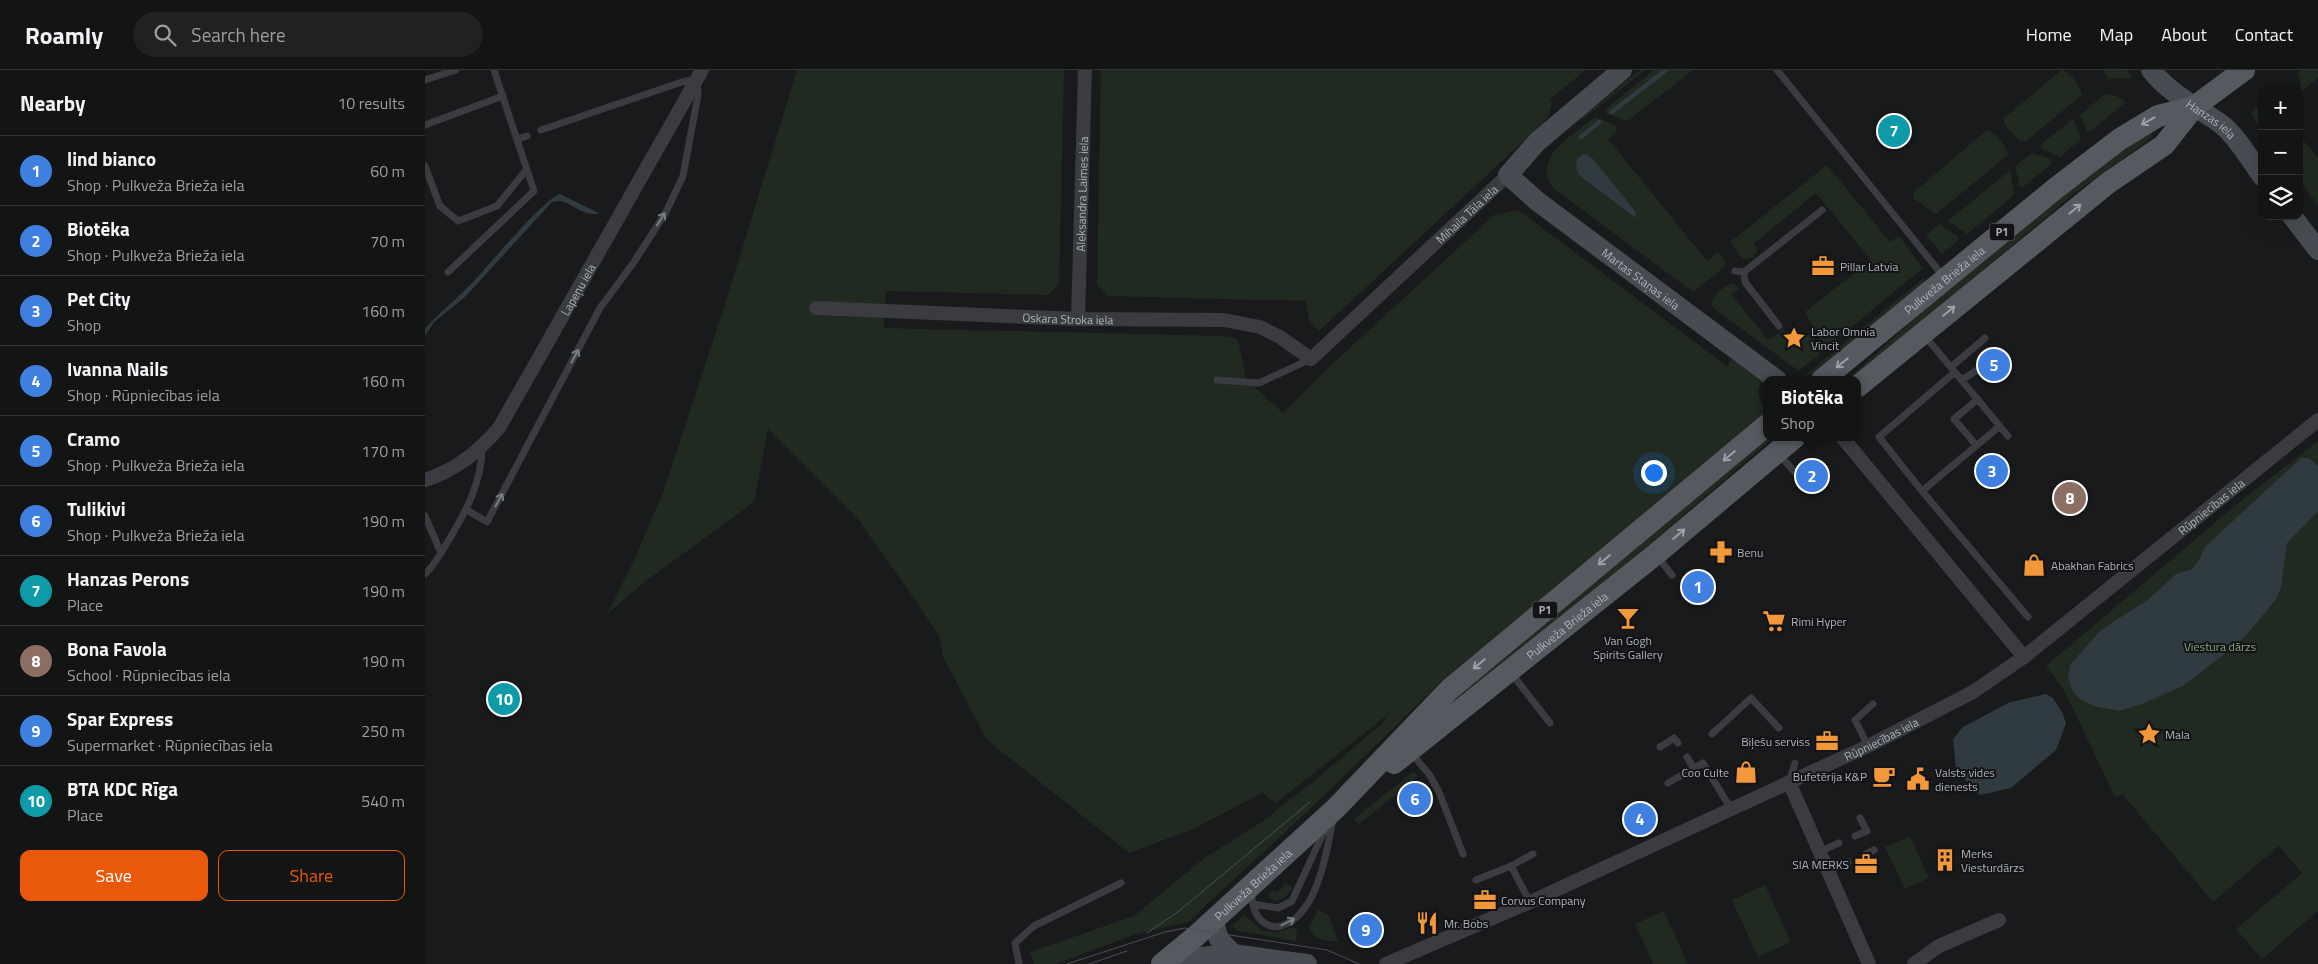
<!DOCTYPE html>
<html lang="en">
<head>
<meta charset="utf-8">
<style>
	body { margin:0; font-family:"Titillium Web",sans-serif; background:#202122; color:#f1f3f6 }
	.controls { position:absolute; right:15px; top:15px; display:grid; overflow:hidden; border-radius:10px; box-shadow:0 5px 20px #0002 }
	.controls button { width:45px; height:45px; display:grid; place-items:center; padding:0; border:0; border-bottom:1px solid #323334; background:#131414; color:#f1f3f6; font:25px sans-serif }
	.you { position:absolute; left:1228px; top:402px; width:18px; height:18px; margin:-12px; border:4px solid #fff; border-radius:50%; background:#1a73e8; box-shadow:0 0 0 8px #1a73e833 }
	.badge { display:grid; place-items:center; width:32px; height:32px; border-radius:50%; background:#ea580c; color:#fff; font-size:16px; font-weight:700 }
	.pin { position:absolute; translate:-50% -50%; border:2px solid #fff; box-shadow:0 1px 5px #0006 }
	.popup { position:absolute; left:1338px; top:306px; width:98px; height:65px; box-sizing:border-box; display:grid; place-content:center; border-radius:10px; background:#131414; filter:drop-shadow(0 1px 4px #0005); font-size:16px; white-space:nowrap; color:#9d9ea0 }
	.popup b { font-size:19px; color:#f1f3f6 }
	.popup::after { content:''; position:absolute; left:50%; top:100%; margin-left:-10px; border:10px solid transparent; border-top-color:#131414 }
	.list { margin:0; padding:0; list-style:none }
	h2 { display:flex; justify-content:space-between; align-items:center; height:65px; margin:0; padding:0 20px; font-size:21px }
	h2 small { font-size:16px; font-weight:400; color:#9d9ea0 }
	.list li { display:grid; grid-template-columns:32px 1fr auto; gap:15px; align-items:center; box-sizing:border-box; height:70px; padding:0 20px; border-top:1px solid #323334 }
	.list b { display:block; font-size:19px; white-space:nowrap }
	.list p { margin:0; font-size:16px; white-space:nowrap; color:#9d9ea0 }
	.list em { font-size:16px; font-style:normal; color:#9d9ea0 }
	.actions { display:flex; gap:10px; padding:15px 20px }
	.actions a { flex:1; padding:11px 0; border:1px solid #ea580c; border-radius:10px; text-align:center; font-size:18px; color:#ea580c }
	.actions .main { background:#ea580c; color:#fff }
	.icon { flex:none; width:28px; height:28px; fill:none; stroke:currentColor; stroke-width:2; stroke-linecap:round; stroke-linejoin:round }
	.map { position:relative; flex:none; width:1893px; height:894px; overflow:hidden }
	header { display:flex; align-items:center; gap:30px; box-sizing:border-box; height:70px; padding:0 25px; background:#131414; border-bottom:1px solid #323334 }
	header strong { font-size:24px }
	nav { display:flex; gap:28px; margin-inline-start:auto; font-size:18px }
	.search { width:350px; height:45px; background:#202122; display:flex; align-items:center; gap:12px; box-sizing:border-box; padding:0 18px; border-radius:28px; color:#9d9ea0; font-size:19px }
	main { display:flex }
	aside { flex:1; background:#131414 }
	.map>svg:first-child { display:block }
	.green { fill:#212a21 }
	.water { fill:#2f3b40 }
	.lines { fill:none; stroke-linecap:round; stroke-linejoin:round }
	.stream { stroke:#2f3b40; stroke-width:4.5 }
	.lane { stroke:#3a3c41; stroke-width:7 }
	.street { stroke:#3a3c41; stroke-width:14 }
	.secondary { stroke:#484b51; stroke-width:20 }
	.primary { stroke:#565a60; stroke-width:22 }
	.tram { stroke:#4d5056; stroke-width:1 }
	.oneway { stroke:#9ba1a9 }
	.oneway2 { stroke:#797d84 }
	.labels { text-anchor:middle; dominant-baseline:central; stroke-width:4; stroke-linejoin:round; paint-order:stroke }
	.shield { fill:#141417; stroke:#7e838a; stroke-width:1 }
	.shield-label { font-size:11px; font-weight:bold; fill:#acb3bb }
	.street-label { font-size:12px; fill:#acb3bb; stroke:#141417 }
	.poi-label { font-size:12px; fill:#acb3bb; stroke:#141417; text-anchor:start }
	.park-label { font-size:12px; fill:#86a683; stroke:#141417 }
</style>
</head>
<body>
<header>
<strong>Roamly</strong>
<div class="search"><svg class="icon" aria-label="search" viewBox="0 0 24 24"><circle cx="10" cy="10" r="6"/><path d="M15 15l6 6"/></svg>Search here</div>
<nav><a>Home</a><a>Map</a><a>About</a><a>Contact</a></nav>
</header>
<main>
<aside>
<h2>Nearby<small>10 results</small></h2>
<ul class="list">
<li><span class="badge" style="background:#3f7fe0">1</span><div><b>lind bianco</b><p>Shop · Pulkveža Brieža iela</p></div><em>60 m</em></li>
<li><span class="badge" style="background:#3f7fe0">2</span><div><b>Biotēka</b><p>Shop · Pulkveža Brieža iela</p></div><em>70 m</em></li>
<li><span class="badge" style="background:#3f7fe0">3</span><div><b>Pet City</b><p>Shop</p></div><em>160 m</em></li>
<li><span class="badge" style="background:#3f7fe0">4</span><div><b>Ivanna Nails</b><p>Shop · Rūpniecības iela</p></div><em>160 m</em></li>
<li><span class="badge" style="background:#3f7fe0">5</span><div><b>Cramo</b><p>Shop · Pulkveža Brieža iela</p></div><em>170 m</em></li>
<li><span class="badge" style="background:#3f7fe0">6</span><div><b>Tulikivi</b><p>Shop · Pulkveža Brieža iela</p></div><em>190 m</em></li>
<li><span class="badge" style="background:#0f9aa8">7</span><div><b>Hanzas Perons</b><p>Place</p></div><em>190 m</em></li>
<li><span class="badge" style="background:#8d6e63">8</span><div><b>Bona Favola</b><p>School · Rūpniecības iela</p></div><em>190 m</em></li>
<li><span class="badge" style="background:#3f7fe0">9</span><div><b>Spar Express</b><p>Supermarket · Rūpniecības iela</p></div><em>250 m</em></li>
<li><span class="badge" style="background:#0f9aa8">10</span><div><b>BTA KDC Rīga</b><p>Place</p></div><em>540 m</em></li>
</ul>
<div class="actions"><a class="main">Save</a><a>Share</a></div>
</aside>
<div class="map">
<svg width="1893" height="894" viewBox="0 0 1893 894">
	<rect width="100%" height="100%" fill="#191a1b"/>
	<path class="green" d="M372,0H639L634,214L623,225L461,221L459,258L797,266L813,269L821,309L858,343L902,299L1069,145L1093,140L1302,296L1307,289L1337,311C1329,324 1336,332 1342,343L1019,609L887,737L763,852L711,864L631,894H609L605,882L709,846L778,789L846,746L853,738L888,712L955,655L966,642L851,733L837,723L768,759L704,783L562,670L518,587L515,568L491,531L432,448L343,359L329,432L221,511L182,544L208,492L239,420L303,225Z
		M676,0H1161L1125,29L1127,33L1124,45L1118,53L894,261L884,250L881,231L682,226L672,215Z
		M1215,0H1220L1157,50L1156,48Z
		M1229,0H1268L1204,50L1201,51L1181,43V39Z
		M1637,0C1645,2 1656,16 1657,25L1601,71H1594L1579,54V48Z
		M1677,0H1702L1708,8L1684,9Z
		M1876,0H1893V8L1877,21L1873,3Z
		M1680,24L1691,26L1699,30V34L1664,62H1662L1655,45Z
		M1837,32V62L1826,43Z
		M1170,47L1190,55L1192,61L1183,69L1282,191L1293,182L1301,192L1299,197L1271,220L1267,221L1128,118C1105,87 1150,64 1170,47Z
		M1648,49L1656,69L1635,87L1617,79L1615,75Z
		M1562,60C1571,62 1582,76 1583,85L1511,144L1488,128L1489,122Z
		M1725,61L1728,67L1651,122L1427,310H1422L1512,228L1677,91Z
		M1874,65L1893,88V135L1874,110Z
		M1607,83L1625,89L1626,94L1597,118L1594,114L1590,96Z
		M1402,95L1465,172L1474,166L1498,198L1401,278L1380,242L1446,190L1391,123L1328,174L1333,180L1327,188L1318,189L1305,172Z
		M1585,100L1589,125L1542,164L1523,151Z
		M1514,154L1534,167L1533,171L1518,183H1516L1501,165Z
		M1500,207L1498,213L1391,302L1378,307Z
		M1309,213L1314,219L1306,224L1343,270L1358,259L1373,280L1378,276L1374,268L1383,262L1395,284L1374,300L1371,299L1286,236C1288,224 1298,216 1309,213Z
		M1342,367H1349L1208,489L1042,625L1040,621Z
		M1893,371V841L1837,889L1811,859L1877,803L1854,776L1788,832L1698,725L1690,727L1640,622L1621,596L1812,434Z
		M989,701L993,707L934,754L929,749Z
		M1485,766L1504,808L1480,819L1460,777Z
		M861,813L868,818L859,828L852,831L844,828L843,824L848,820L851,822Z
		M1340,815L1366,872L1333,887L1307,830Z
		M893,840L903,844L913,871C900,872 888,870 884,857Z
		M1239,841L1263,894H1228L1210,854Z
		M819,845L838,861L851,862L870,857L872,863L871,871L814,861L807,856Z"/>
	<path class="water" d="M1158,84L1163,85L1168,89L1210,141L1211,148L1154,105L1151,98L1152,89Z
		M135,124L174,143L172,144C168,144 163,144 159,142C147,138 141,128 127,132L40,227L9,252L0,266V259C13,244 29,231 44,216C61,199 117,130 135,124Z
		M1876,388H1884L1893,396V441L1862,473L1856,517L1852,528L1823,563L1806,579L1759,615L1720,633L1694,641L1668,636L1655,629L1648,622L1643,608L1645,595L1676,560L1724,529L1751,504L1768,499L1775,488L1780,477Z
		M1621,624L1628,628L1637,642L1641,653L1631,680L1586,718L1555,725L1531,700L1528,669L1538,657L1583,633Z"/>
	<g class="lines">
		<path class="stream" d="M1187,42L1241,0
			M1156,67L1174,52"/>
		<path class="lane" d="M1352,0L1518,206
			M0,10L31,0
			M0,55L78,26
			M93,69L102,66
			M0,96L15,136L33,151L72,136L102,99
			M1310,201L1319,202
			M23,202L109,121L69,0
			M1354,256L1320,212L1319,202L1397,140
			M1499,265L1583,366
			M1526,297L1560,268
			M1530,302L1454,367L1497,421L1575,356
			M792,310L834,313L886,289
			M1537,310L1552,300L1577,293
			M1551,375L1529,349L1553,329
			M1354,384L1372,405
			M1497,421L1603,547
			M42,440L62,452L175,238L209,192L241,142L258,106L273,25L272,9L257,12L116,60
			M0,446L16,483
			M1232,486L1247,505
			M0,504C10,495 15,484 22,473C40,443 57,413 57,377
			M1087,604L1125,653
			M1287,664L1326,628L1354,658
			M1443,676L1430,650L1448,634
			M1235,677L1249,668L1253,673
			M986,683L1004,704L1014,722L1038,784
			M1262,687L1269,699
			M1364,712L1370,693
			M1243,713L1278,693L1306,739
			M1430,766L1442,761L1435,748
			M1394,782L1414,773
			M1439,785L1449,780
			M1086,796L1108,784
			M1403,802L1423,792
			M1051,810L1086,796L1105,832
			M827,822C826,830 829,844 836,850C842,856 848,858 856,856C893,845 901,783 908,750
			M828,834L853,838L867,831L900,759
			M594,894L590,873L609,856L696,813"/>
		<g class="street">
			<path id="s1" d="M391,238L653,249L799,250L835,257L855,267L886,289L1083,105"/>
			<path id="s2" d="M653,249L660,0"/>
			<path d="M1417,367L1599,587"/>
			<path id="s3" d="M0,410C31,400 53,382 74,358L277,0"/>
			<path d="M1364,712L1444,894"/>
			<path id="s4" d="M961,894L1105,832L1443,676L1548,622L1599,587L1893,350"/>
			<path d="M1489,894L1514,876L1574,850"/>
		</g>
		<g class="secondary">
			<path id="s5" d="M1197,0L1112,72L1083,105L1112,131L1352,310"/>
			<path id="s6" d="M1726,0C1745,24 1772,37 1796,54C1811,65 1826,91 1837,106"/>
			<path d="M1867,146L1893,180"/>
			<path d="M788,850L794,869L808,884"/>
			<path d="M744,890L808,884L882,894"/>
		</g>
		<g class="primary">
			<path id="s7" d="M1397,310L1631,118L1695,69L1733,46L1769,37"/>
			<path d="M1432,317L1683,113L1739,75L1769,37L1819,0"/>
			<path id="s8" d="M969,693L1231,484L1370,367"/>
			<path id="s9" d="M737,894L771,866L911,738L1025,619L1342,355"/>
		</g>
		<path class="tram" d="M722,863L754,841L885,732
			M642,894L740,862L760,858L902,880L934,894
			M664,894L702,881"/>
	</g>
	<defs><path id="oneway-shaft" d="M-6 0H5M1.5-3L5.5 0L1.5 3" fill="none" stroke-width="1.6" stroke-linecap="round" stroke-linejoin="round" transform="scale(1.25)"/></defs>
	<g class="oneway">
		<use href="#oneway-shaft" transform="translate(1723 51) rotate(151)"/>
		<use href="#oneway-shaft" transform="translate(1650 139) rotate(-39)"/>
		<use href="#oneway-shaft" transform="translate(1524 241) rotate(-40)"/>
		<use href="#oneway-shaft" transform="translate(1417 293) rotate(141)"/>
		<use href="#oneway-shaft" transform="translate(1304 386) rotate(140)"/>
		<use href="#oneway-shaft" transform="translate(1254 464) rotate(-40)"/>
		<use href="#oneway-shaft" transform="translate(1179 490) rotate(140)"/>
		<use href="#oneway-shaft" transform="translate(1054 594) rotate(140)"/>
	</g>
	<g class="oneway2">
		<use href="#oneway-shaft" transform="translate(236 149) rotate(-58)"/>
		<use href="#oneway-shaft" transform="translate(150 286) rotate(-62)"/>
		<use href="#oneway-shaft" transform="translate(74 430) rotate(-61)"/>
		<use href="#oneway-shaft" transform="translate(863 852) rotate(-27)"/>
	</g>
	<defs>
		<symbol id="office-bare" viewBox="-9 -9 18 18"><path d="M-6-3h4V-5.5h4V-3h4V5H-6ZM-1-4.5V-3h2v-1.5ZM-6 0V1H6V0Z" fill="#f3983a" stroke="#141417" stroke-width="2.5" paint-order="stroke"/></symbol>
		<symbol id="sight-bare" viewBox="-9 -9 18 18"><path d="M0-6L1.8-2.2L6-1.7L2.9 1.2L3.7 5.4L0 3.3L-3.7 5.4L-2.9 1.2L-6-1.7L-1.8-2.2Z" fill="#f3983a" stroke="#141417" stroke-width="2.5" paint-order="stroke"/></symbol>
		<symbol id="pharmacy-bare" viewBox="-9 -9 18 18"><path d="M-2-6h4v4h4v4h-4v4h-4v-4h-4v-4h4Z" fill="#f3983a" stroke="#141417" stroke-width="2.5" paint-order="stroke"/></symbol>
		<symbol id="shop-bare" viewBox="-9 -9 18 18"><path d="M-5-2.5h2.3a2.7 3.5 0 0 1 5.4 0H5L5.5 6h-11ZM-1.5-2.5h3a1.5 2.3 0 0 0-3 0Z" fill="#f3983a" stroke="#141417" stroke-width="2.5" paint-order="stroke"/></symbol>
		<symbol id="bar-bare" viewBox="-9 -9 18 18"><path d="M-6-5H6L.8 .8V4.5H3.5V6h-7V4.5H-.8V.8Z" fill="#f3983a" stroke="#141417" stroke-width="2.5" paint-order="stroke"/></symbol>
		<symbol id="supermarket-bare" viewBox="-9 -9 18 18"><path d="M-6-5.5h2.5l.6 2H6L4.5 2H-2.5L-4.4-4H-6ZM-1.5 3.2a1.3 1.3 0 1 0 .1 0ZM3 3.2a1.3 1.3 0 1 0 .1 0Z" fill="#f3983a" stroke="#141417" stroke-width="2.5" paint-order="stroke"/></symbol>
		<symbol id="cafe-bare" viewBox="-9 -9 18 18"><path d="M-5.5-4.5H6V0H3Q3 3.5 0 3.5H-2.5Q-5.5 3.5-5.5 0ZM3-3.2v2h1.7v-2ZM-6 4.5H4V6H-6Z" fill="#f3983a" stroke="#141417" stroke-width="2.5" paint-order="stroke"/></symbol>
		<symbol id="civic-bare" viewBox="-9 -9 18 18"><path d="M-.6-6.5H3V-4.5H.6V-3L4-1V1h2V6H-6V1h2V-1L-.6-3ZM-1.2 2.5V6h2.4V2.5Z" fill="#f3983a" stroke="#141417" stroke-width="2.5" paint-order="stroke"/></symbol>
		<symbol id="building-bare" viewBox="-9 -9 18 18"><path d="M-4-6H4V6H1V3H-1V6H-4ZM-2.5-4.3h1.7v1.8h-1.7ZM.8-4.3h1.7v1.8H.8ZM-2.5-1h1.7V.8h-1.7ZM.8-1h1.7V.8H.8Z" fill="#f3983a" stroke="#141417" stroke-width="2.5" paint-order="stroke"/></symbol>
		<symbol id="restaurant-bare" viewBox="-9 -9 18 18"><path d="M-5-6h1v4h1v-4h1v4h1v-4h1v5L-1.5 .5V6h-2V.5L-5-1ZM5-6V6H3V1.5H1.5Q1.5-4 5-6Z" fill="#f3983a" stroke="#141417" stroke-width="2.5" paint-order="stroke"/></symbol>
	</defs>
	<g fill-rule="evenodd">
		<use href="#office-bare" x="1382" y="180" width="32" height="32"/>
		<use href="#sight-bare" x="1353" y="252" width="32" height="32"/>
		<use href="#pharmacy-bare" x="1280" y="466" width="32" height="32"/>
		<use href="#shop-bare" x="1593" y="479" width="32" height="32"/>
		<use href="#bar-bare" x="1187" y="532" width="32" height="32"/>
		<use href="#supermarket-bare" x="1333" y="535" width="32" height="32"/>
		<use href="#sight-bare" x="1708" y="648" width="32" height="32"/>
		<use href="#office-bare" x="1386" y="655" width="32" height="32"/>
		<use href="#shop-bare" x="1305" y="686" width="32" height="32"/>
		<use href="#cafe-bare" x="1443" y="690" width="32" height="32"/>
		<use href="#civic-bare" x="1477" y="693" width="32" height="32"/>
		<use href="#building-bare" x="1504" y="774" width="32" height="32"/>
		<use href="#office-bare" x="1425" y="778" width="32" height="32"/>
		<use href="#office-bare" x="1044" y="814" width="32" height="32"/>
		<use href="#restaurant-bare" x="986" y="837" width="32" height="32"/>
	</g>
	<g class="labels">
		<g class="shield">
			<rect x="1564.5" y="153.5" width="25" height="17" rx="4"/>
			<rect x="1107.5" y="531.5" width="25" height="17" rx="4"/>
		</g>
		<g class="shield-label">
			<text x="1577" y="162">P1</text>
			<text x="1120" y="540">P1</text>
		</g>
		<g class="street-label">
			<text stroke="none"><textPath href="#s6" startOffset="78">Hanzas iela</textPath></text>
			<text stroke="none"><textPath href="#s2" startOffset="125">Aleksandra Laimes iela</textPath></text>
			<text stroke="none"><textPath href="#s1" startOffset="718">Mihaila Tāla iela</textPath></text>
			<text stroke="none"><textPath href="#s5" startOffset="324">Martas Staņas iela</textPath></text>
			<text stroke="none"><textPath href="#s7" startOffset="158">Pulkveža Brieža iela</textPath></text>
			<text stroke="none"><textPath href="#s3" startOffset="251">Lapeņu iela</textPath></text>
			<text stroke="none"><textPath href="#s1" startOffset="252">Oskara Stroka iela</textPath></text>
			<text stroke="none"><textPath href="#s4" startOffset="949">Rūpniecības iela</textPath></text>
			<text stroke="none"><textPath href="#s8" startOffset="221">Pulkveža Brieža iela</textPath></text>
			<text stroke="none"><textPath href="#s4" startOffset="544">Rūpniecības iela</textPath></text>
			<text stroke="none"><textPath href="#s9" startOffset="121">Pulkveža Brieža iela</textPath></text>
		</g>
		<g class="poi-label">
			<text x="1415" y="196">Pillar Latvia</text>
			<text x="1386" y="261">Labor Omnia<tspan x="1386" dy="14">Vincit</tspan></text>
			<text x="1312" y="482">Benu</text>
			<text x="1626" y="495">Abakhan Fabrics</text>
			<text x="1366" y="551">Rimi Hyper</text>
			<text x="1203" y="570" text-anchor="middle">Van Gogh<tspan x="1203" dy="14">Spirits Gallery</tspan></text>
			<text x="1740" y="664">Mala</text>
			<text x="1385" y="671" text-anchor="end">Biļešu serviss</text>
			<text x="1304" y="702" text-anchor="end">Coo Culte</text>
			<text x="1510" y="702">Valsts vides<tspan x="1510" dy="14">dienests</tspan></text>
			<text x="1442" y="706" text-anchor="end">Bufetērija K&amp;P</text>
			<text x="1536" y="783">Merks<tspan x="1536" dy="14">Viesturdārzs</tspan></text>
			<text x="1424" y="794" text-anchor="end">SIA MERKS</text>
			<text x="1076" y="830">Corvus Company</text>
			<text x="1019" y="853">Mr. Bobs</text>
		</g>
		<g class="park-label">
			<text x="1795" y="576">Viestura dārzs</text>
		</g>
	</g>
</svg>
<div class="controls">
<button>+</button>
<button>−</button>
<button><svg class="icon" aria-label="layers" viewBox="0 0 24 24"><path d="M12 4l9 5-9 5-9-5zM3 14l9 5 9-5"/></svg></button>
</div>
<div class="you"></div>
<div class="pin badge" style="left:1273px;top:517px;background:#3f7fe0">1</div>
<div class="pin badge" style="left:1387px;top:406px;background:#3f7fe0">2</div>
<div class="popup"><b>Biotēka</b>Shop</div>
<div class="pin badge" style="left:1567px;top:401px;background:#3f7fe0">3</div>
<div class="pin badge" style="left:1215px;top:749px;background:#3f7fe0">4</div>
<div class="pin badge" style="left:1569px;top:295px;background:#3f7fe0">5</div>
<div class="pin badge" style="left:990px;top:729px;background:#3f7fe0">6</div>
<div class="pin badge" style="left:1469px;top:61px;background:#0f9aa8">7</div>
<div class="pin badge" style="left:1645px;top:428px;background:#8d6e63">8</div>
<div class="pin badge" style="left:941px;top:860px;background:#3f7fe0">9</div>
<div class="pin badge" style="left:79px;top:629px;background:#0f9aa8">10</div>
</div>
</main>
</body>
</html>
